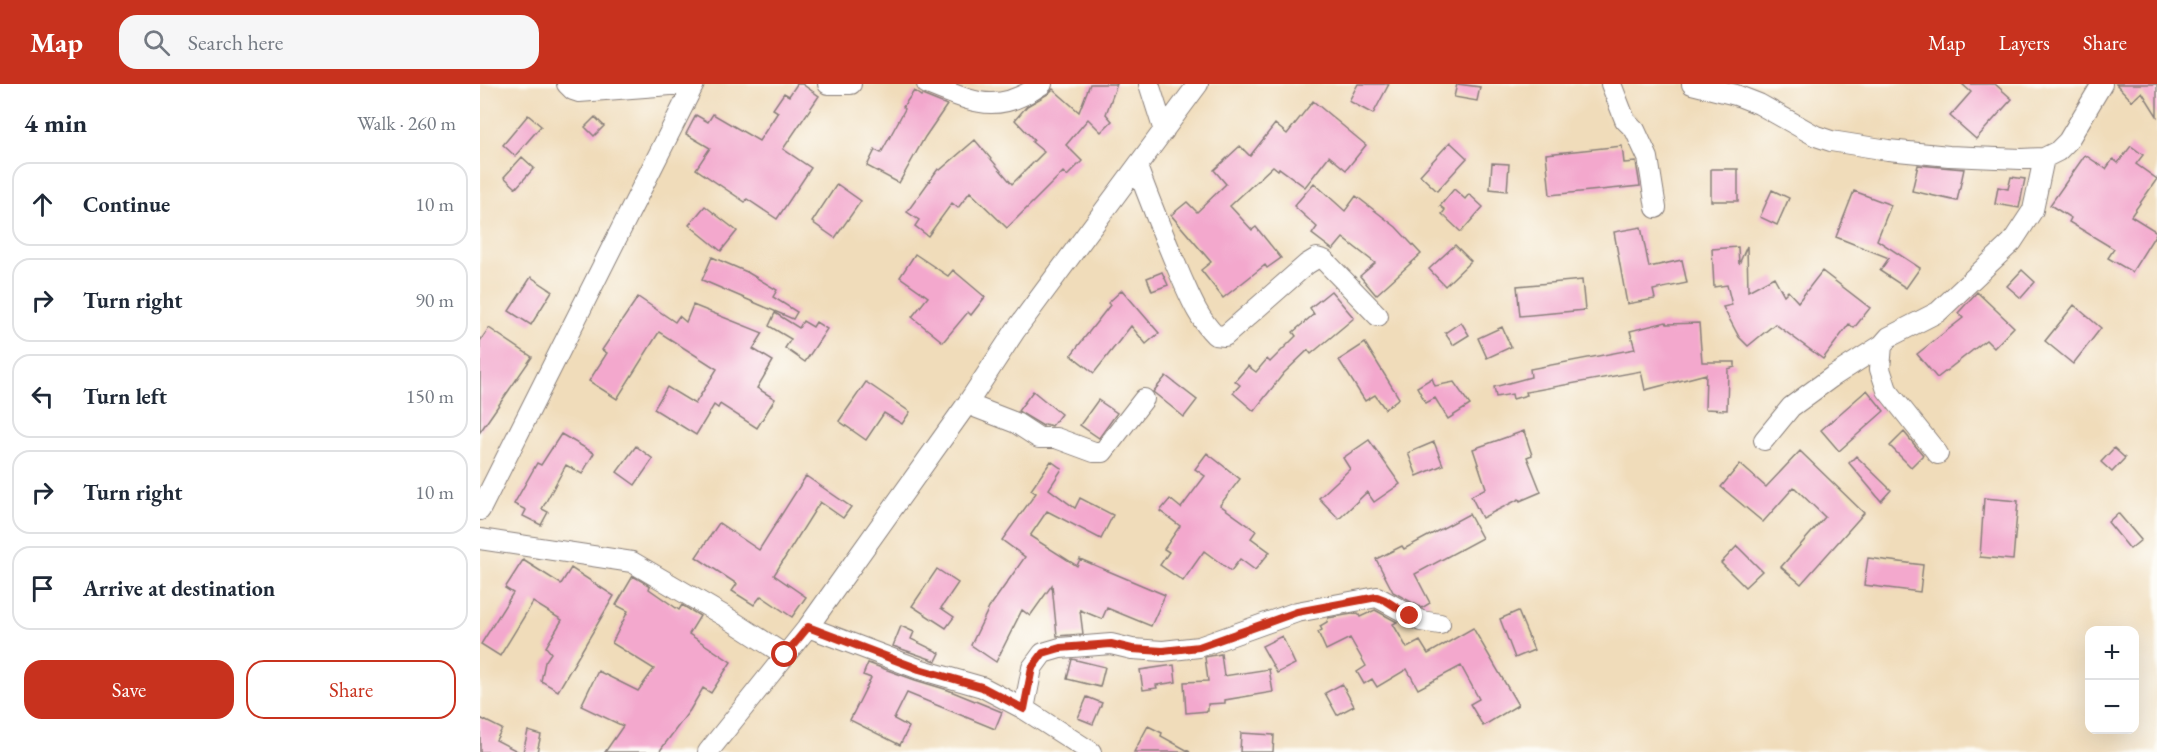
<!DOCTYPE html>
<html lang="en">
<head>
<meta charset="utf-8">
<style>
	body { margin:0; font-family:"EB Garamond",serif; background:#f6f6f7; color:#1f2937 }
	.controls { position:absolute; right:18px; bottom:18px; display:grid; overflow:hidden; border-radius:12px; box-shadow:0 6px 24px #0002 }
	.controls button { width:54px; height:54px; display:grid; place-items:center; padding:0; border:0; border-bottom:2px solid #e0e1e3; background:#fff; color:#1f2937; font:30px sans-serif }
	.stop { position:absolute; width:18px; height:18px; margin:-14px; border:4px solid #c8321e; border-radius:50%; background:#fff }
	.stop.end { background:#c8321e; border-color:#fff; box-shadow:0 2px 6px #0008 }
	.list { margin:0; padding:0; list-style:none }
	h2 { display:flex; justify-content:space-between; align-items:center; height:78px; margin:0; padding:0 24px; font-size:26px }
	h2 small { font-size:20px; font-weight:400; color:#747a83 }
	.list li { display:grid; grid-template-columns:39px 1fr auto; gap:18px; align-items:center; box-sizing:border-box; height:84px; margin:0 12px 12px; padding:0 12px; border:2px solid #e0e1e3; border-radius:18px }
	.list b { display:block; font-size:22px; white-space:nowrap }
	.list em { font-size:20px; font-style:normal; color:#747a83 }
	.actions { display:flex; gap:12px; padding:18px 24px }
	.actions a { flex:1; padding:14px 0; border:2px solid #c8321e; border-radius:18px; text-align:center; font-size:21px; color:#c8321e }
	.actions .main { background:#c8321e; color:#fff }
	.icon { flex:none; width:33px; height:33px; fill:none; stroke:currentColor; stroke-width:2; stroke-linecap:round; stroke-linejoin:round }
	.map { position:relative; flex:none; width:1677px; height:668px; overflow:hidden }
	header { display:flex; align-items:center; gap:36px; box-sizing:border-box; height:84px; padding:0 30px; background:#c8321e; color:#fff }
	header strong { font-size:28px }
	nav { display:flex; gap:33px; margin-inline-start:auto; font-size:21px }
	.search { width:420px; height:54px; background:#f6f6f7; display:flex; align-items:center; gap:15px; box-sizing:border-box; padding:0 21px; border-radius:18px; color:#747a83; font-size:22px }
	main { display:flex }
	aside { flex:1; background:#fff }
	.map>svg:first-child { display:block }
	.building { fill:#f3a8cd }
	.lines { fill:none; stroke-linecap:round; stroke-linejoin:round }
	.minor-casing { stroke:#897f7a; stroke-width:22 }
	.minor { stroke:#fff; stroke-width:20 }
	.route { stroke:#c8321e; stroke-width:8 }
</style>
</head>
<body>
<header>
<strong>Map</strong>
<div class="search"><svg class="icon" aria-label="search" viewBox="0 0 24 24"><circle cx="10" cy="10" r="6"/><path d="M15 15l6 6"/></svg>Search here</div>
<nav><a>Map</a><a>Layers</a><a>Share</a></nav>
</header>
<main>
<aside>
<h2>4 min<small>Walk · 260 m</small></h2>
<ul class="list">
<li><svg class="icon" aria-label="ahead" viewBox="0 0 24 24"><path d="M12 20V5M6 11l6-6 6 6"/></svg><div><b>Continue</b></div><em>10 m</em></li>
<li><svg class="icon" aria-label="right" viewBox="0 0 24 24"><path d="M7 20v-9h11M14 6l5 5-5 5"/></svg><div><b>Turn right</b></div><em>90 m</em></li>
<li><svg class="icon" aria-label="left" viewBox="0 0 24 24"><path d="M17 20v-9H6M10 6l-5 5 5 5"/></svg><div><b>Turn left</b></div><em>150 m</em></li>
<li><svg class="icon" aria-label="right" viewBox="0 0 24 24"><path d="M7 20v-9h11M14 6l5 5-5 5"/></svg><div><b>Turn right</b></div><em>10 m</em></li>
<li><svg class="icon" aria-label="arrive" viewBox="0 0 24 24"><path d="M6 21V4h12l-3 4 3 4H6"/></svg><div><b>Arrive at destination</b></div></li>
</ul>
<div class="actions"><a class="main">Save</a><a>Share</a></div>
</aside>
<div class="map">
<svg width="1677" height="668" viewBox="0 0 1677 668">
	<rect width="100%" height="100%" fill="#fdfcf7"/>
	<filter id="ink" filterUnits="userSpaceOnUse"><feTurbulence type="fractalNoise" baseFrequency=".0167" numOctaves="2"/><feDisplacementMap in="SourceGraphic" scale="12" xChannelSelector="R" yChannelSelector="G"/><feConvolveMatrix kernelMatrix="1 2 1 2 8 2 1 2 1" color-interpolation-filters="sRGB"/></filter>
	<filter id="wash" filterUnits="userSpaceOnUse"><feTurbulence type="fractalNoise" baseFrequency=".008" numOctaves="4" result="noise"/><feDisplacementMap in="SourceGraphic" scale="24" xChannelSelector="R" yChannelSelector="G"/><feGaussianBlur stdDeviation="1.35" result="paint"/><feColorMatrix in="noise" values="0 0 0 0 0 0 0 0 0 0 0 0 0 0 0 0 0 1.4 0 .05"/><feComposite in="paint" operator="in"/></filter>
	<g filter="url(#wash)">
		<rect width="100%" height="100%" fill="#f0dcba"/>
		<g id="blocks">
			<path class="building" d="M317,0H322L339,12L303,65L331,84L297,135L267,115L265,118L216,85L230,64L206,50L216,31L228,38L233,30L279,57L298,28L293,25L304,9L309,12Z
				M610,0H637L626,30L632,37L621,48L608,35L586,61L602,77L587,92L583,88L527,144L490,108L478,124L472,119L448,152L435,142L439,136L427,128L458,85L460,86L495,56L532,100L564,68L552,58L554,56L535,36L547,22L568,10L573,5L599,28Z
				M878,0H909L893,30L869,17Z
				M977,0L1000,3L997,17L974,13Z
				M1482,0H1515L1532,15L1496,55L1470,32L1491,8Z
				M1636,0H1677V32L1662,8L1652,17Z
				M434,7L441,12L442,11L467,21L445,53L419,99L387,82L395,66L401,69L425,25L423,23Z
				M833,17L886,61L866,86L849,72L825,103L799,84L798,86L793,82L750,122L772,146L776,143L801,174L787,184L785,181L743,214L721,186L731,178L691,131L707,118L717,128L746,100L734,86L760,62L770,72L795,40L807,50Z
				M48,31L61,42L35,72L23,61Z
				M115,33L124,42L114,52L105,43Z
				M970,58L987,74L957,107L940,91Z
				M1142,62L1144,79L1156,78L1160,102L1070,111L1066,70Z
				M1651,62L1663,71L1656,80L1677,95L1651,132L1677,148L1652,188L1628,174L1634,165L1589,138L1591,134L1570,121L1605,71L1626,85L1633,75L1638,79Z
				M42,73L54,84L36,104L24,93Z
				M1012,79L1029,80L1027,107L1010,105Z
				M1438,81L1484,85L1477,117L1432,107Z
				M1231,85H1258V117H1231Z
				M1531,93L1545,95L1539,124L1515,120L1518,103L1528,105Z
				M834,99L865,127L876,112L916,143L941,170L896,211L880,192L895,179L863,154L853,166L832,150L837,143L814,122Z
				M357,100L381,117L355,154L332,138Z
				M974,105L985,115L989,110L1003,123L981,148L962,130L965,126L960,122Z
				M1292,106L1309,114L1297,141L1280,133Z
				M1374,107L1411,121L1397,156L1440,184L1426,204L1400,187L1409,174L1356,153Z
				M225,122L257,147L241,167L209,141Z
				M1161,143L1169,183L1202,176L1207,199L1173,206L1175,215L1147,220L1134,148Z
				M975,161L991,177L965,202L949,185Z
				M1267,162L1268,207L1294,193L1304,211L1308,207L1318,218L1342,187L1390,224L1374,244L1369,240L1343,275L1295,240L1268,262L1259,253L1243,223L1252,221L1247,201L1234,203L1232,165L1258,163L1259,180Z
				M435,170L468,192L473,186L505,213L491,231L488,228L463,258L432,233L448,213L420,193Z
				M232,173L267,188L297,206L293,213L317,228L313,235L222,196Z
				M1542,186L1555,198L1541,214L1527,202Z
				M682,188L688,201L672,207L667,194Z
				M51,193L72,207L51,241L29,227Z
				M1102,196L1105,226L1040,232L1037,202Z
				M642,206L679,249L666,260L651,242L614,289L591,271L630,221L628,219Z
				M851,207L874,234L831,270L828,266L804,289L774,327L753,309L760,301L755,297L768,282L776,288L787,275L790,278L816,252L813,248L834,230L830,224Z
				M1497,208L1534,243L1514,264L1506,256L1457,294L1437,270L1483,234L1478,229Z
				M158,213L195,238L199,232L206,238L213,221L283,249L273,265L293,277L277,304L295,315L277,344L240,320L238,324L234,321L216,351L174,325L187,303L215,320L237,285L179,248L137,315L109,297L127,269L122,266Z
				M1594,221L1621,244L1593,280L1565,257Z
				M295,229L319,244L323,237L333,243L336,238L347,245L325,278L305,264L311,255L289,242Z
				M981,238L989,251L973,261L965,249Z
				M1186,238L1187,240L1219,239L1222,278H1255V283L1248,285L1247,326L1225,325L1226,290L1165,306L1161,287L1046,308L1047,311L1033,315L1032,310L1016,313L1014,303L1051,293L1050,285L1155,265L1150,247Z
				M1022,243L1031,263L1007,274L998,254Z
				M9,244L52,273L0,348V257Z
				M885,259L919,314L905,325L895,311L885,317L859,276Z
				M686,292L717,316L704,333L673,308Z
				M952,294L955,302L974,298L990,321L968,335L955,314L946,319L937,303Z
				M386,298L430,328L422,340L404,329L386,356L359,337Z
				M1387,306L1404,327L1359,367L1341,346Z
				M553,307L581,330L572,342L565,340L563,342L538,327Z
				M618,316L637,329L619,354L600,341Z
				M1044,347L1052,371L1047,373L1061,408L1040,417L1039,415L1002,434L991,412L1006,404L993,365Z
				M1424,348L1443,371L1431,383L1410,362Z
				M81,350L114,369L102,390L86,381L62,425L68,428L61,441L43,432L46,426L34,420L57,379L61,381Z
				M889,356L920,400L894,418L887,408L859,435L839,414L870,385L863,374Z
				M954,358L963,381L937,392L928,369Z
				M156,362L173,375L155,401L137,388Z
				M1634,364L1645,374L1632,388L1621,378Z
				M1320,367L1384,429L1321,500L1301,483L1345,433L1314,403L1283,438L1241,403L1260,380L1286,403Z
				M727,369L760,395L740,421L776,447L771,454L790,468L775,486L760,475L751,487L724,467L703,497L680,481L689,468L684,465L700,442L680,427L690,415L701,424L725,392L715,385Z
				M1376,372L1411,406L1401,417L1369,379Z
				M571,377L582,385L569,405L595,424L600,414L633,431L621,455L567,427L550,452L597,482L600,475L685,511L671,542L627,524L622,535L600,526L603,550L577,552L572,501L550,532L542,526L516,578L491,561L509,524L545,473L522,456L556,409L551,406Z
				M326,392L371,423L363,434L340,418L294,491L326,513L312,533L281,512L274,521L252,507L257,500L216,473L239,439L279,466Z
				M1504,414L1538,417L1533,476L1500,473Z
				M1638,429L1661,456L1650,465L1628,438Z
				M989,430L1002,454L935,490L950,519L942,524L913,508L896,475L922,462L924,465Z
				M1257,462L1282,487L1265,503L1241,479Z
				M1388,474L1443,481L1440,508L1384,501Z
				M43,476L81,500L91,484L134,512L78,607L61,597L65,578L71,569L66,563L82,536L53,518L20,572L1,560L33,509L25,504Z
				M457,485L478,499L461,524L474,533L466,544L432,522Z
				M153,492L170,502L169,505L199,526L202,521L220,532L209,550L251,578L231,609L223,604L210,626L179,668H125L143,642L101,622L118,587L158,607L174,585L132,559L148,527L136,521Z
				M895,526L917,538L913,540L927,564L940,557L948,570L993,544L1038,621L1003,642L990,620L999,615L981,582L938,605L927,585L897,603L892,595L884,600L877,588L886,582L870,554L846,566L838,548L842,546L840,542L847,538L848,534L878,529L880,533Z
				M1038,527L1054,566L1035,574L1020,535Z
				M421,542L434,548L431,555L460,569L456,577L413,562Z
				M802,552L815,580L797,589L782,562Z
				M741,570L744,592L789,585L793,608L745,616V619L728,620V627L706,629L704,598L728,597L725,573Z
				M592,575L625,583L620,603L587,595Z
				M388,579L435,596L468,606L522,628L515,645L427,609L414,635L429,643L420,661L370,636L391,594L383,591Z
				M694,581L696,598L676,601L677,604L663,606L660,586Z
				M862,600L874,622L857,631L845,609Z
				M607,613L622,619L613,640L598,634Z
				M0,634L22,645L16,656L39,668H0Z
				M668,642L682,649L681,652L710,668H654Z
				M48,647L61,651L57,668H43Z
				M761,649L794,651L793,668H760Z"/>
		</g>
	</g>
	<g filter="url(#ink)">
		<use href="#blocks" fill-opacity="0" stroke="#897f7a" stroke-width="1.5"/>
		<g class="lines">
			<defs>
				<path id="minor" d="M87,0L93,6L99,8L204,0
					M348,0H371
					M447,0C495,18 516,32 562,0
					M669,0L684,47
					M1131,0L1145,36L1155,46L1168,74L1176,124
					M1212,0L1256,11L1279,20L1336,52L1351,57L1408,66L1469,72L1541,75L1564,74L1578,67L1588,57L1622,0
					M657,83C671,120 686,158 702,195C711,215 719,235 735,251L745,252L827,180L837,174L844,176L898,232
					M487,320L536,339L559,354H576L614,368H623L664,315
					M1284,356L1311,323L1352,293L1402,261
					M1458,370L1407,306L1400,285L1402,261L1409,253L1458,228L1532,158L1553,126L1564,74
					M0,426L214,0
					M0,455L152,478L246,533L305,571
					M328,543L439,585L502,603L544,625L611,668
					M544,625L552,584L563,569L580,564L631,560L652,565L683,567L719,563L817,528L897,513L941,537L960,540
					M228,668L328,543L487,320L535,247L718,0"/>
			</defs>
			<use href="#minor" class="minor-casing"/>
			<use href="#minor" class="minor"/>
		</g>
	</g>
	<g class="lines" filter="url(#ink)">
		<path class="route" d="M305,571L328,543L439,585L502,603L544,625L552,584L563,569L580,564L631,560L652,565L683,567L719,563L817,528L897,513L905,516L930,532"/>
	</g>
</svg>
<div class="controls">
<button>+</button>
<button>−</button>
</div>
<div class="stop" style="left:305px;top:571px"></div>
<div class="stop end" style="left:930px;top:532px"></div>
</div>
</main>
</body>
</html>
